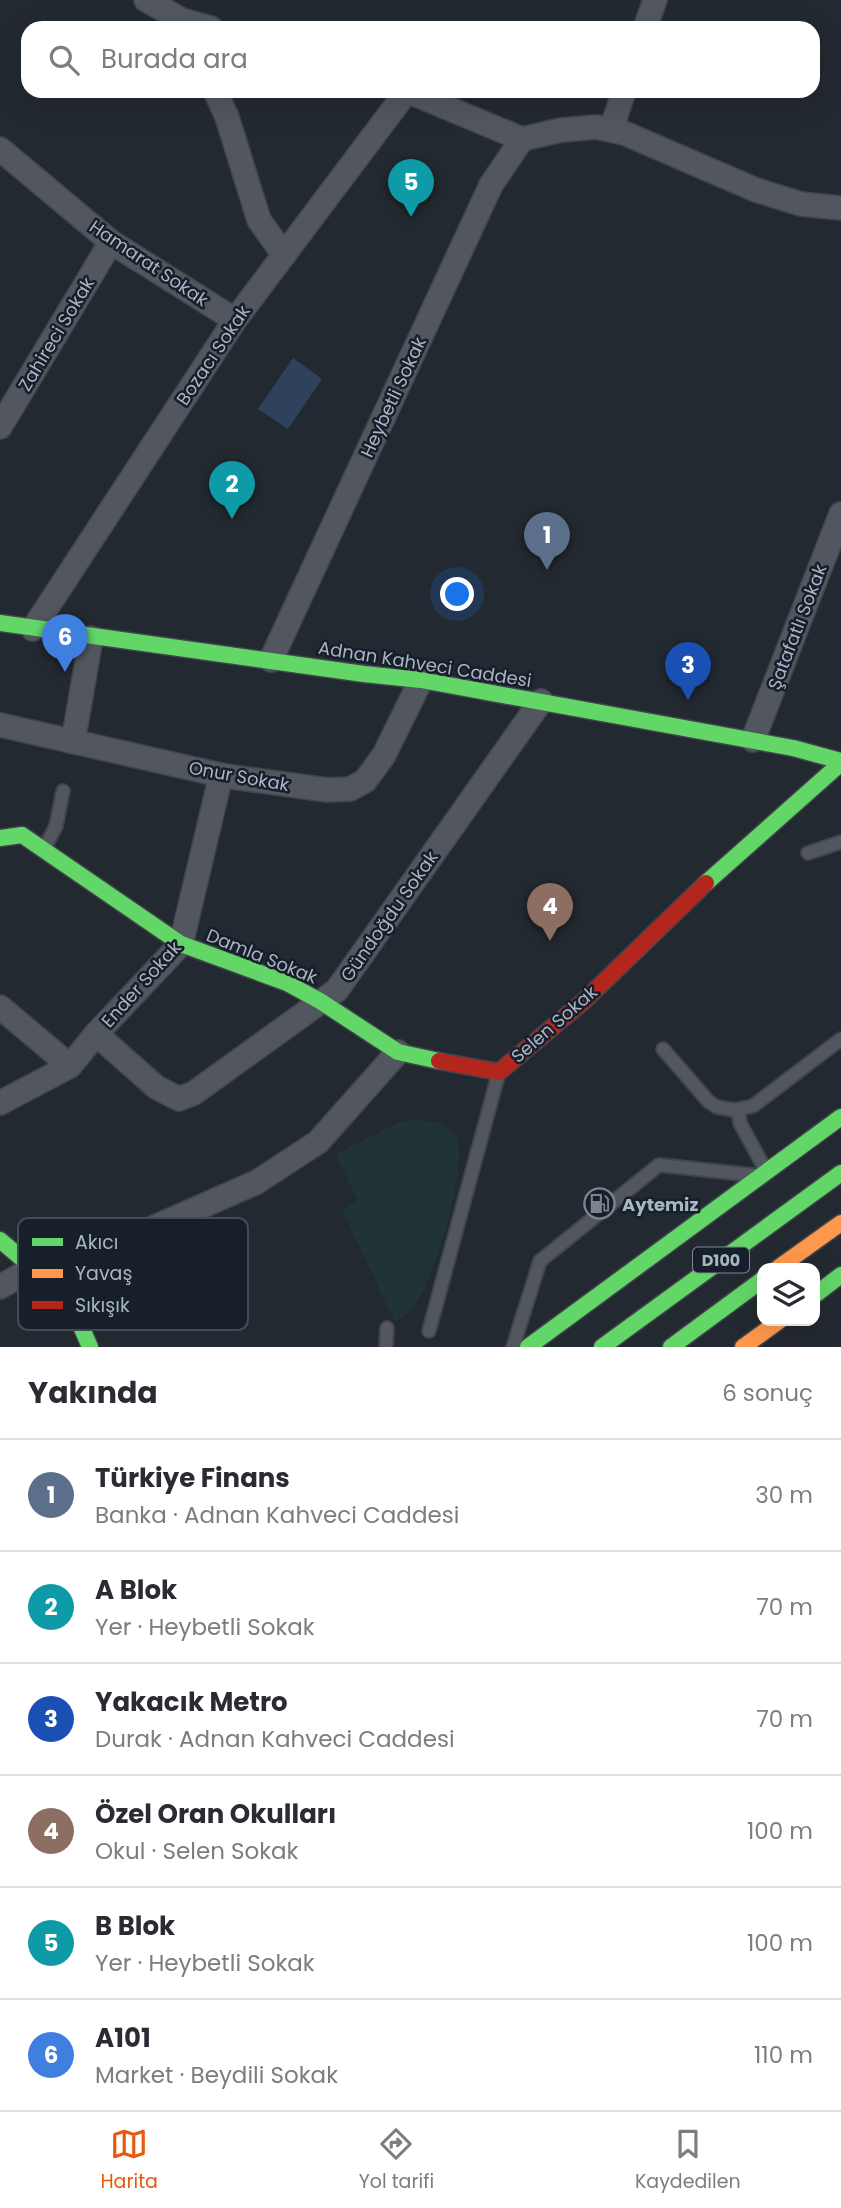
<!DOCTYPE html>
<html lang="tr">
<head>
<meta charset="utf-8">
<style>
	body { margin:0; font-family:Poppins,sans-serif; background:#f7f7f7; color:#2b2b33 }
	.controls { position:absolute; right:21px; bottom:21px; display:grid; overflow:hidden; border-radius:14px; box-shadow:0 7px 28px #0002 }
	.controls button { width:63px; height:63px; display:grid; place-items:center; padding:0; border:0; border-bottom:2px solid #e1e1e2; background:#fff; color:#2b2b33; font:35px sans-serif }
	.you { position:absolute; left:458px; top:595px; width:24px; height:24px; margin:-18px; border:5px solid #fff; border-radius:50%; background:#1a73e8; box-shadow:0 0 0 10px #1a73e833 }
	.badge { display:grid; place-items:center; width:46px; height:46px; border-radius:50%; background:#ea580c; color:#fff; font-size:23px; font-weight:700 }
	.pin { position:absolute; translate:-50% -58px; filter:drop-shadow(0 2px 4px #0008) }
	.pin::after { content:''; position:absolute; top:37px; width:24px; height:21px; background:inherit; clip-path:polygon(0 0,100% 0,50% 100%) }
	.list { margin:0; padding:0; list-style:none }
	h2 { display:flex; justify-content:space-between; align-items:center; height:91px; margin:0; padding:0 28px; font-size:30px }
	h2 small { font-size:23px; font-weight:400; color:#7c7c81 }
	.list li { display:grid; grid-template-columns:46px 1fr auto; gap:21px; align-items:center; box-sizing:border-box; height:112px; padding:0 28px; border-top:2px solid #e1e1e2 }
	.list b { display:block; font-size:26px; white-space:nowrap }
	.list p { margin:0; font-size:23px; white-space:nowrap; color:#7c7c81 }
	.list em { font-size:23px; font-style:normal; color:#7c7c81 }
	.icon { flex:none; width:38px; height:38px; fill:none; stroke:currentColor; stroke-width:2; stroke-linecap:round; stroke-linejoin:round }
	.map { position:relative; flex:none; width:841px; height:1347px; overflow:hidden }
	.search { position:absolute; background:#fff; box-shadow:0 7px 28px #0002; left:21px; right:21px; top:21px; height:77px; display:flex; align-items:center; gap:18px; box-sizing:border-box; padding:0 24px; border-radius:21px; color:#7c7c81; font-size:26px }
	.sheet { height:763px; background:#fff }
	nav { display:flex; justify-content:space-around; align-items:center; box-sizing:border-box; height:98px; border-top:2px solid #e1e1e2; background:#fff; font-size:19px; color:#7c7c81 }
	nav a { display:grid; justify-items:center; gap:4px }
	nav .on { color:#ea580c }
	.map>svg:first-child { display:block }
	.green { fill:#203336 }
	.water { fill:#2e425b }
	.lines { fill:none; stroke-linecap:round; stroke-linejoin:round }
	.lane-casing { stroke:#40454b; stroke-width:16 }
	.street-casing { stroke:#40454b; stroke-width:26 }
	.fast-casing { stroke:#40454b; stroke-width:19 }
	.slow-casing { stroke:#40454b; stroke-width:19 }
	.jam-casing { stroke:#40454b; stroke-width:19 }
	.lane { stroke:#52575f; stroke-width:12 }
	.street { stroke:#52575f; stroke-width:23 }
	.fast { stroke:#63d668; stroke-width:16 }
	.slow { stroke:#ff974d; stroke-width:16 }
	.jam { stroke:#b3261e; stroke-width:16 }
	.labels { text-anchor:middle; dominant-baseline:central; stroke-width:5; stroke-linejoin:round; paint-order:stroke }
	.shield { fill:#161f2a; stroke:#7e8896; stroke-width:2 }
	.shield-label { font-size:16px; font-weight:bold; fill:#aab5c4 }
	.street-label { font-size:18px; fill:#aab5c4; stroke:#161f2a }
	.poi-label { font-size:18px; font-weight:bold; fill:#aab5c4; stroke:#161f2a; text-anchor:start }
	.key { fill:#161f2a; stroke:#424c58; stroke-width:2 }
	.key-label { font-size:19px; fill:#aab5c4 }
</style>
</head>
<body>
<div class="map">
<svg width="841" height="1347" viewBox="0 0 841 1347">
	<rect width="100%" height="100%" fill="#232930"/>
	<path class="green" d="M410,1120C425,1121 445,1120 455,1134C472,1158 432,1288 412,1309C407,1314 400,1318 395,1322L342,1210L358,1201L336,1154L398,1123Z"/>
	<path class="water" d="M293,358L322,379L288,429L258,409Z"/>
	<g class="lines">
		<defs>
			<path id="lane" d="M44,849L56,826L63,791
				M808,853L841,842
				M663,1049L709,1102L717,1107L734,1110L753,1106L841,1039
				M738,1110L740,1123L766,1171
				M429,1331L499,1072
				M386,1347L387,1328
				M513,1347L540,1261L659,1165L753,1175"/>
			<path id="street" d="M146,0L182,20L211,28
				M645,28L655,0
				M215,91L227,117L259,220L284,255
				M407,91L522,139
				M611,130L624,91
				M522,139L561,130L596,127L624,133L756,190L801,204L841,208
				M0,149L111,242L235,320
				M0,427L111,242
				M33,629L235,320L407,91
				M271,660L491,185L522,139
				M0,725L225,776L327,790L350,789L365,781L384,755L421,680
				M753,740L841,514
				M73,742L91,638
				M0,1007L70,1066
				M96,1034L156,1087L179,1099L194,1093L337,990L541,701
				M0,1103L70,1066L96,1034L181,944L221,775
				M48,1274L257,1182L318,1142L398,1052
				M0,1287L33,1268"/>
			<path id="fast" d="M0,623L364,674L421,680L793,748L841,761
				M0,838L22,835L181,944L287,983L320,1001L398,1052L439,1061
				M706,883L841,763
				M0,1240L33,1268L48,1274L77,1317L90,1347
				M815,1295L841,1275
				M528,1347L841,1117
				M602,1347L841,1173
				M671,1347L762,1280"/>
			<path id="slow" d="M778,1268L841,1223
				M743,1347L779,1321"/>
			<path id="jam" d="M439,1061L499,1072L585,1000L706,883"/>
		</defs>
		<use href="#lane" class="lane-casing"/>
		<use href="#street" class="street-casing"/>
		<use href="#fast" class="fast-casing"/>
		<use href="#slow" class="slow-casing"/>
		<use href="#jam" class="jam-casing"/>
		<use href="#lane" class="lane"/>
		<use href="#street" class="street"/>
		<use href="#fast" class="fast"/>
		<use href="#slow" class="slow"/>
		<use href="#jam" class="jam"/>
	</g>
	<defs>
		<symbol id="fuel-ring" viewBox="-11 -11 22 22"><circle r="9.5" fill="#161f2a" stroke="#7b8490" stroke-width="1.5"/><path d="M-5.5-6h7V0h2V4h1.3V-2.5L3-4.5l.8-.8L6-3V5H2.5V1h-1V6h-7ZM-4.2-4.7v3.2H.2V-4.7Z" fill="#7b8490"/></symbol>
	</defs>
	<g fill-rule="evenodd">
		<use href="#fuel-ring" x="582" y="1186" width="35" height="35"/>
	</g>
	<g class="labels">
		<rect class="shield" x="693" y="1247.5" width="56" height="25" rx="5"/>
		<g class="shield-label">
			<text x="721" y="1260">D100</text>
		</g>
		<g class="street-label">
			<text transform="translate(149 263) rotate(34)">Hamarat Sokak</text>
			<text transform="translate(56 334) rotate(-59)">Zahireci Sokak</text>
			<text transform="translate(213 355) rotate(-56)">Bozacı Sokak</text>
			<text transform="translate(393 397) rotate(-65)">Heybetli Sokak</text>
			<text transform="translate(797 627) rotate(-69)">Şatafatlı Sokak</text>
			<text transform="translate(425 664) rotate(9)">Adnan Kahveci Caddesi</text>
			<text transform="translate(239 776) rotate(10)">Onur Sokak</text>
			<text transform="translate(389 916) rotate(-55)">Gündoğdu Sokak</text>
			<text transform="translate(262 956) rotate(22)">Damla Sokak</text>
			<text transform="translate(141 984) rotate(-48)">Ender Sokak</text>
			<text transform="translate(554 1024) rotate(-41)">Selen Sokak</text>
		</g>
		<g class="poi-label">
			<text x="622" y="1204">Aytemiz</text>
		</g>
	</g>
	<rect x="18" y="1218" width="230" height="112" rx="10" class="key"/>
	<rect x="32" y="1238" width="31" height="8" fill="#63d668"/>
	<rect x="32" y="1269" width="31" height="9" fill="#ff974d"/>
	<rect x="32" y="1301" width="31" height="8" fill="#b3261e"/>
	<g class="key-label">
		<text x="75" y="1249">Akıcı</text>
		<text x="75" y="1280">Yavaş</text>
		<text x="75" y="1312">Sıkışık</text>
	</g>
</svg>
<div class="controls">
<button><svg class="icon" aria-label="layers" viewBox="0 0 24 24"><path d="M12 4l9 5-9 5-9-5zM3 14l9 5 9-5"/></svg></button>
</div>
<div class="you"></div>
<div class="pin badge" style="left:547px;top:570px;background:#5c6f8a">1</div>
<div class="pin badge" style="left:232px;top:519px;background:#0f9aa8">2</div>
<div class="pin badge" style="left:688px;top:700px;background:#1a4fb4">3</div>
<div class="pin badge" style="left:550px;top:941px;background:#8d6e63">4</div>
<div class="pin badge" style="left:411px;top:217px;background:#0f9aa8">5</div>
<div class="pin badge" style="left:65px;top:672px;background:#3f7fe0">6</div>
<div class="search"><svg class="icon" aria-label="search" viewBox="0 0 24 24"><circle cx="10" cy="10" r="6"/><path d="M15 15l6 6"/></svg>Burada ara</div>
</div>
<section class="sheet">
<h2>Yakında<small>6 sonuç</small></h2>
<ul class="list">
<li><span class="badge" style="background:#5c6f8a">1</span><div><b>Türkiye Finans</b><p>Banka · Adnan Kahveci Caddesi</p></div><em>30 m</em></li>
<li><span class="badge" style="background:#0f9aa8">2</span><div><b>A Blok</b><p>Yer · Heybetli Sokak</p></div><em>70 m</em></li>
<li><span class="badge" style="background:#1a4fb4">3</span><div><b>Yakacık Metro</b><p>Durak · Adnan Kahveci Caddesi</p></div><em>70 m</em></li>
<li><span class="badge" style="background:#8d6e63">4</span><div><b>Özel Oran Okulları</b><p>Okul · Selen Sokak</p></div><em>100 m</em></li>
<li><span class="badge" style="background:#0f9aa8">5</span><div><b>B Blok</b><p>Yer · Heybetli Sokak</p></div><em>100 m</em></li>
<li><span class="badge" style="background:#3f7fe0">6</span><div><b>A101</b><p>Market · Beydili Sokak</p></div><em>110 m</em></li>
</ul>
</section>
<nav>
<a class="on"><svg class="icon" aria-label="map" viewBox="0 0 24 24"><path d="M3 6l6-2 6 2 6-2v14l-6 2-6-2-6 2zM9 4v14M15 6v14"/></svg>Harita</a>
<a><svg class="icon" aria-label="directions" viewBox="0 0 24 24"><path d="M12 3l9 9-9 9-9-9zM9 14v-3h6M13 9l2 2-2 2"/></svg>Yol tarifi</a>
<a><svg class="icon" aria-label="saved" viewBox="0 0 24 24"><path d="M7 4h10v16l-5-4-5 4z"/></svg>Kaydedilen</a>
</nav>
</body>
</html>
